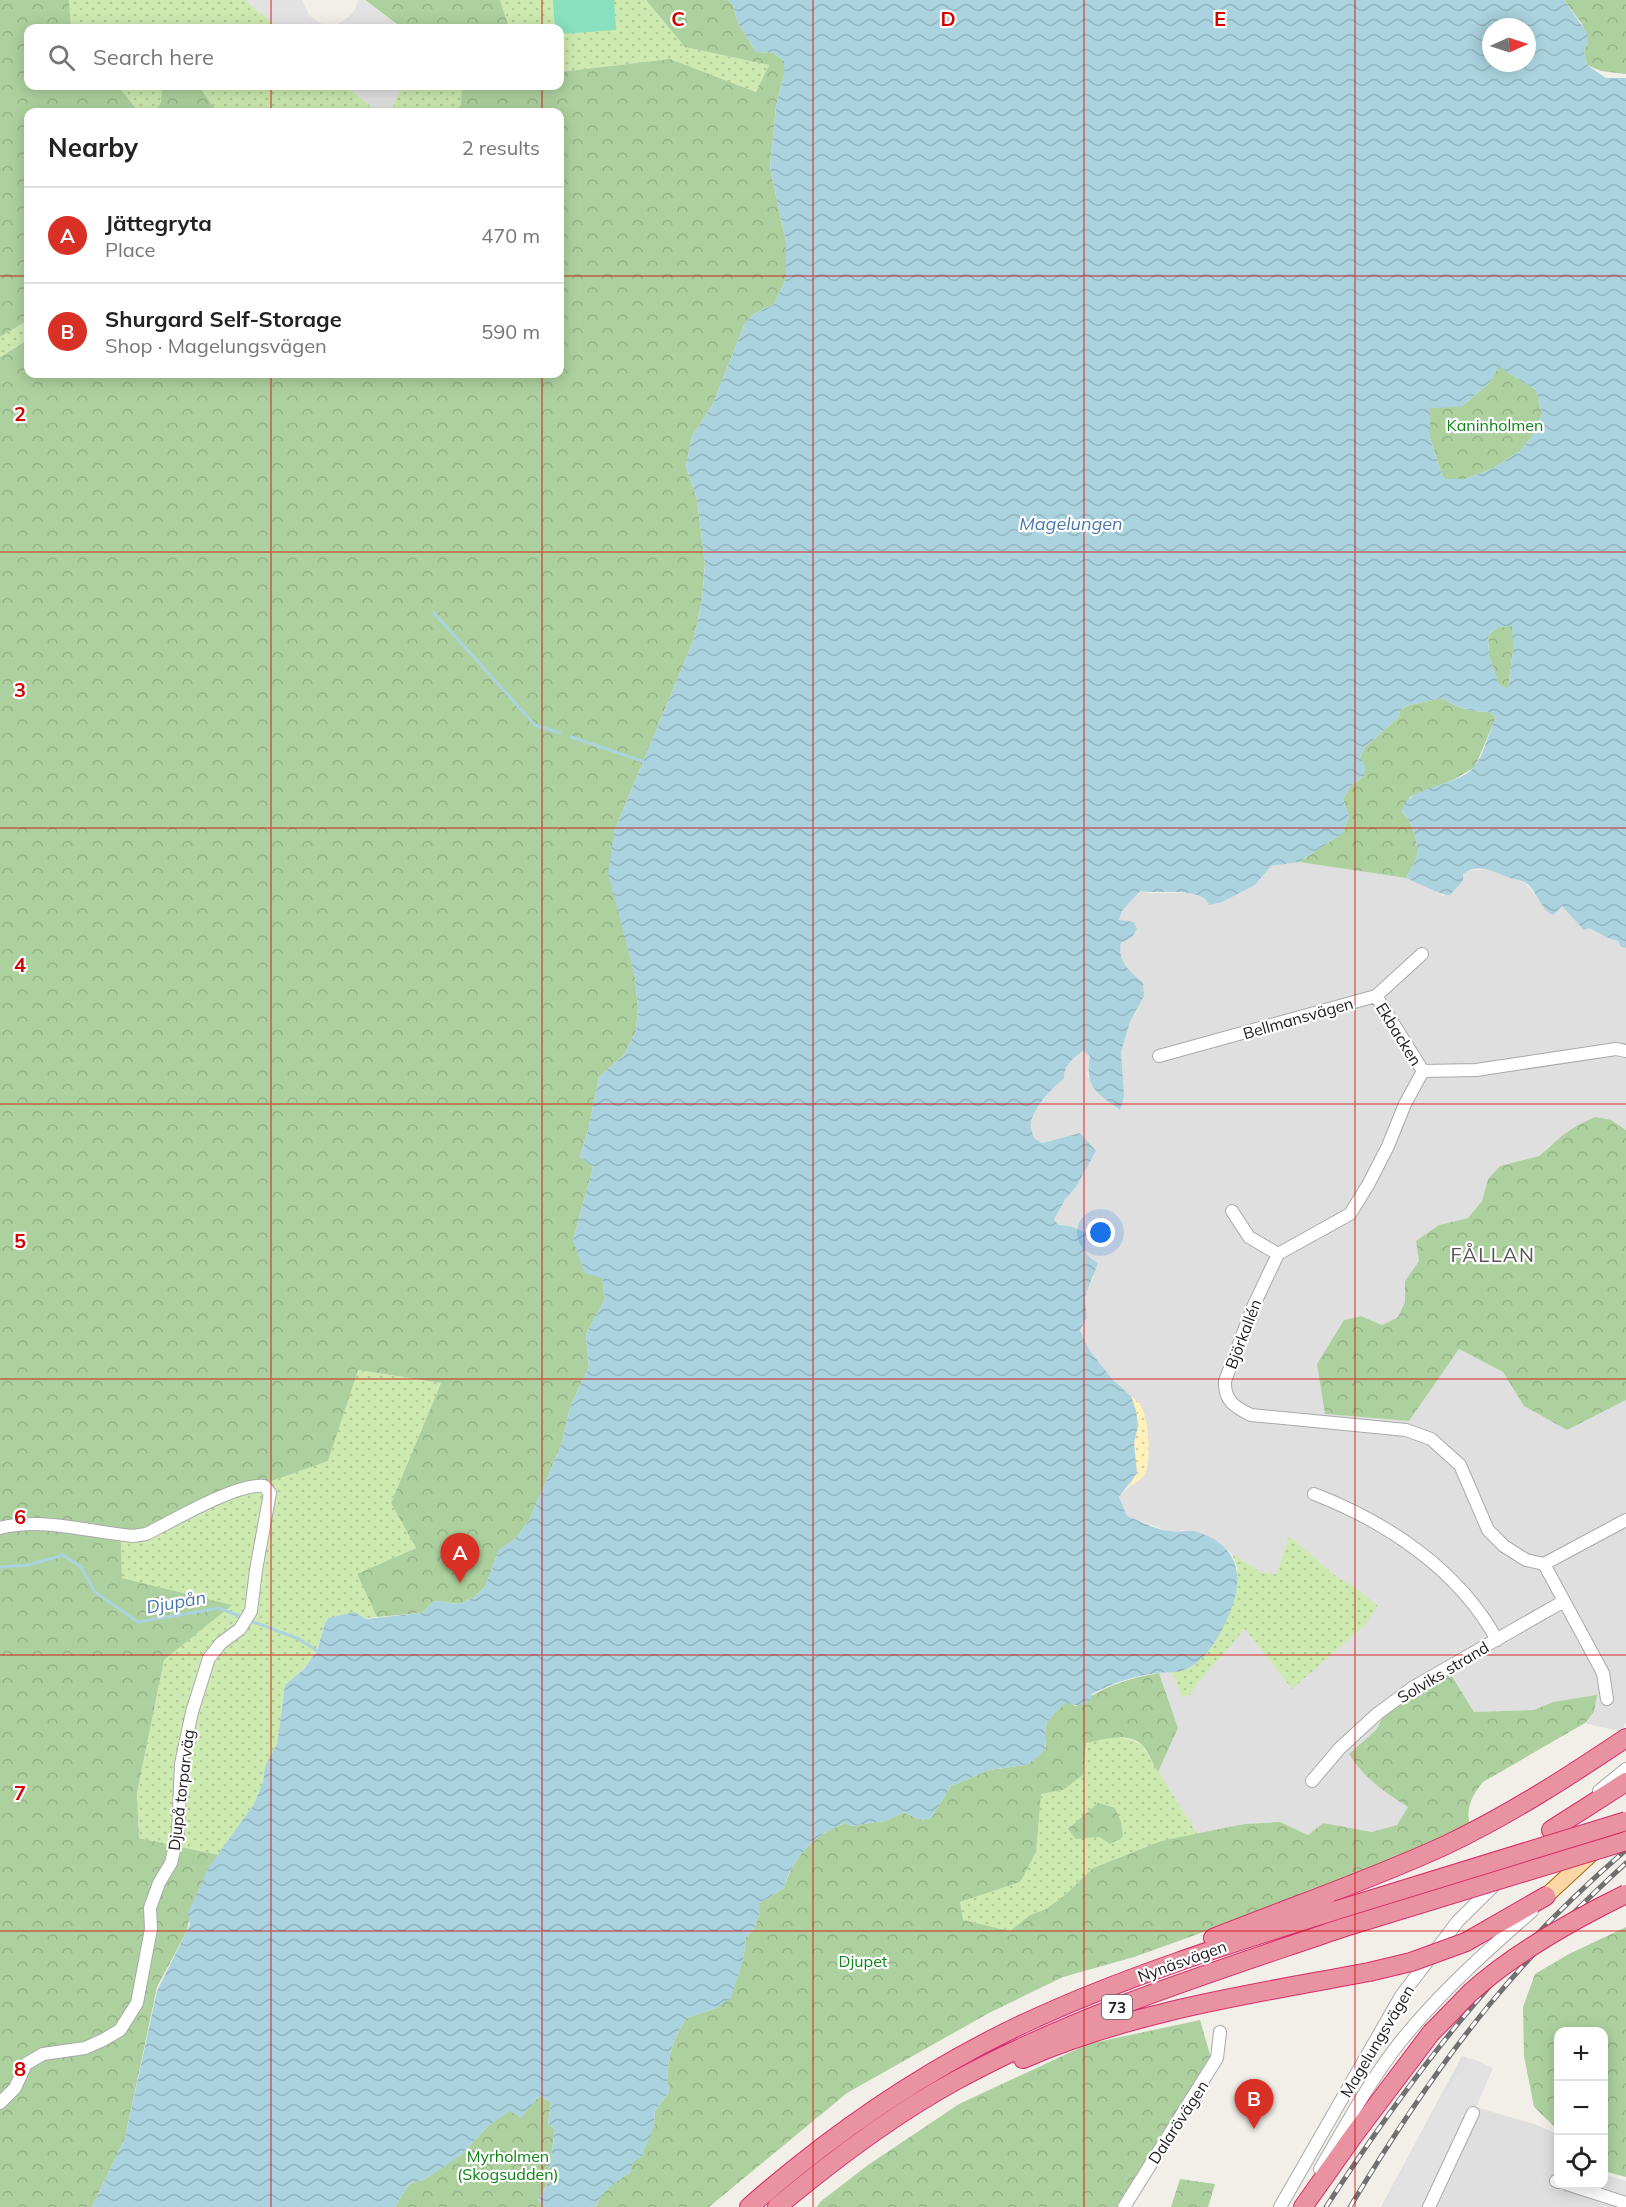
<!DOCTYPE html>
<html lang="en">
<head>
<meta charset="utf-8">
<style>
	body { margin:0; font-family:Mulish,sans-serif; background:#f6f6f6; color:#222 }
	.controls { position:absolute; right:18px; bottom:18px; display:grid; overflow:hidden; border-radius:12px; box-shadow:0 3px 15px #0003 }
	.controls button { width:54px; height:54px; display:grid; place-items:center; padding:0; border:0; border-bottom:2px solid #e0e0e0; background:#fff; color:#222; font:30px sans-serif }
	.compass { position:absolute; left:1482px; top:18px; width:54px; height:54px; border-radius:50%; background:#fff; box-shadow:0 3px 15px #0003; rotate:87deg }
	.you { position:absolute; left:1101px; top:1233px; width:21px; height:21px; margin:-15px; border:4px solid #fff; border-radius:50%; background:#1a73e8; box-shadow:0 0 0 9px #1a73e833 }
	.badge { display:grid; place-items:center; width:39px; height:39px; border-radius:50%; background:#d93025; color:#fff; font-size:20px; font-weight:700 }
	.pin { position:absolute; translate:-50% -50px; filter:drop-shadow(0 2px 3px #0008) }
	.pin::after { content:''; position:absolute; top:32px; width:21px; height:18px; background:inherit; clip-path:polygon(0 0,100% 0,50% 100%) }
	.list { margin:0; padding:0; list-style:none }
	h2 { display:flex; justify-content:space-between; align-items:center; height:78px; margin:0; padding:0 24px; font-size:26px }
	h2 small { font-size:20px; font-weight:400; color:#767676 }
	.list li { display:grid; grid-template-columns:39px 1fr auto; gap:18px; align-items:center; box-sizing:border-box; height:96px; padding:0 24px; border-top:2px solid #e0e0e0 }
	.list b { display:block; font-size:22px; white-space:nowrap }
	.list p { margin:0; font-size:20px; white-space:nowrap; color:#767676 }
	.list em { font-size:20px; font-style:normal; color:#767676 }
	.icon { flex:none; width:33px; height:33px; fill:none; stroke:currentColor; stroke-width:2; stroke-linecap:round; stroke-linejoin:round }
	.map { position:relative; flex:none; width:1626px; height:2207px; overflow:hidden }
	.search { position:absolute; background:#fff; box-shadow:0 3px 15px #0003; left:24px; top:24px; width:540px; height:66px; display:flex; align-items:center; gap:15px; box-sizing:border-box; padding:0 21px; border-radius:12px; color:#767676; font-size:22px }
	.panel { position:absolute; background:#fff; box-shadow:0 3px 15px #0003; left:24px; top:108px; width:540px; height:270px; border-radius:12px }
	.map>svg:first-child { display:block }
	.residential { fill:#e0dfdf }
	.grass { fill:url(#grass-dots); fill-rule:evenodd }
	.forest { fill:url(#forest-crowns) }
	.sand { fill:url(#sand-dots) }
	.pitch { fill:#88e0be }
	.parking { fill:#e2e2e2 }
	.water { fill:url(#water-waves); fill-rule:evenodd }
	.lines { fill:none; stroke-linecap:round; stroke-linejoin:round }
	.stream { stroke:#aad3df; stroke-width:3 }
	.minor-casing { stroke:#a9a9a9; stroke-width:14 }
	.major-casing { stroke:#a06b00; stroke-width:17 }
	.highway-casing { stroke:#dc2a67; stroke-width:20 }
	.minor { stroke:#fff; stroke-width:12 }
	.major { stroke:#fcd6a4; stroke-width:15 }
	.highway { stroke:#e892a2; stroke-width:18 }
	.rail-casing { stroke:#707070; stroke-width:5 }
	.rail { stroke:#fff; stroke-width:3; stroke-dasharray:9; stroke-linecap:butt }
	.highway-bridge-casing { stroke:#dc2a67; stroke-width:20; stroke-linecap:butt }
	.highway-bridge { stroke:#e892a2; stroke-width:18 }
	.grid { fill:none; stroke:#d40000; stroke-width:1.5; stroke-opacity:0.55 }
	.labels { text-anchor:middle; dominant-baseline:central; stroke-width:4.5; stroke-linejoin:round; paint-order:stroke }
	.shield { fill:#fff; stroke:#646464; stroke-width:1.5 }
	.shield-label { font-size:15px; font-weight:bold; fill:#222 }
	.park-label { font-size:16px; fill:#0c8416; stroke:#fff }
	.street-label { font-size:16px; fill:#222; stroke:#fff }
	.water-label { font-size:18px; font-style:italic; fill:#4a7aab; stroke:#fff }
	.quarter-label { font-size:20px; letter-spacing:1.5px; fill:#555; stroke:#fff }
	.grid-label { font-size:20px; text-anchor:middle; font-weight:bold; fill:#d40000; stroke:#fff; stroke-width:4.5; stroke-linejoin:round; paint-order:stroke }
</style>
</head>
<body>
<div class="map">
<svg width="1626" height="2207" viewBox="0 0 1626 2207">
	<defs>
		<pattern id="grass-dots" width="8" height="8" patternUnits="userSpaceOnUse" patternTransform="scale(1.5)"><rect width="8" height="8" fill="#cdebb0"/><path d="M2 2h.1M6 6h.1" fill="none" stroke="#b0c997" stroke-width="1.8" stroke-linecap="round"/></pattern>
		<pattern id="forest-crowns" width="20" height="18" patternUnits="userSpaceOnUse" patternTransform="scale(1.5)"><rect width="20" height="18" fill="#add19e"/><path d="M2 6a3 3 0 1 1 6 0M12 15a3 3 0 1 1 6 0" fill="none" stroke="#95b388"/></pattern>
		<pattern id="sand-dots" width="8" height="8" patternUnits="userSpaceOnUse" patternTransform="scale(1.5)"><rect width="8" height="8" fill="#fff1ba"/><path d="M2 2h.1M6 6h.1" fill="none" stroke="#dacea0" stroke-width="1.8" stroke-linecap="round"/></pattern>
		<pattern id="water-waves" width="16" height="10" patternUnits="userSpaceOnUse" patternTransform="scale(1.5)"><rect width="16" height="10" fill="#aad3df"/><path d="M0 5q4-4 8 0t8 0" fill="none" stroke="#92b5bf"/></pattern>
	</defs>
	<rect width="100%" height="100%" fill="#f2efe9"/>
	<path class="residential" d="M1299,862L1406,878L1425,884L1443,896L1463,882V874L1467,871L1491,869L1525,883L1545,907L1562,906L1584,929L1589,927L1608,938L1619,941L1621,947L1626,948V1130L1621,1126L1550,1145L1539,1156L1500,1166L1488,1179L1482,1201L1468,1218L1439,1225L1419,1261L1405,1281V1302L1398,1317L1382,1325L1361,1316L1345,1320L1317,1364L1326,1414L1409,1421L1459,1349L1503,1372L1524,1406L1567,1430L1626,1400V1722L1622,1732L1585,1723L1594,1712L1553,1702L1535,1710L1474,1712L1450,1671L1384,1715L1376,1730L1349,1754L1389,1795L1408,1807L1398,1825L1372,1832L1323,1823L1308,1835L1280,1822L1244,1824L1198,1835L1158,1772L1178,1728L1159,1673L1182,1671L1238,1569L1232,1554L1219,1543L1198,1533L1185,1530L1170,1532L1127,1516L1119,1497L1129,1487L1131,1396L1113,1380L1090,1351L1080,1329L1087,1318L1085,1297L1094,1277L1084,1251L1087,1233L1070,1226L1059,1225L1054,1221L1066,1198L1076,1187L1086,1141L1080,1133L1042,1143L1034,1138L1030,1124L1035,1111L1056,1084L1064,1079L1063,1071L1068,1064L1083,1051L1090,1056L1087,1075L1110,1103L1120,1110L1121,1052L1130,1022L1137,1011L1130,972L1121,961L1120,950L1121,943L1132,937L1119,921L1122,911L1140,891L1149,893H1194L1207,901L1209,905L1255,885L1271,866Z
		M1462,2056L1493,2068L1476,2107L1534,2124L1558,2134V2178L1626,2207H1381Z"/>
	<path class="grass" d="M69,0H245L279,28H71Z
		M500,0H646L685,47L769,65L756,92L670,59L560,72V28H507Z
		M118,86H162L161,102L155,112H139Z
		M199,86H346L378,112H211L214,108Z
		M402,86H462L461,105L454,112H390Z
		M28,320V340L0,357V337Z
		M357,1370L441,1383L391,1503L416,1548L357,1574L377,1617L325,1623C316,1657 312,1663 285,1685L277,1745L265,1766L263,1782L254,1804L219,1855L139,1838L137,1793L164,1660L231,1605L122,1578L121,1535L328,1461Z
		M1289,1536L1337,1577L1353,1586L1378,1606L1364,1626L1292,1689L1244,1628C1229,1653 1204,1670 1190,1695L1182,1697L1172,1672L1182,1671L1238,1569L1232,1554L1262,1573L1277,1574Z
		M1117,1737L1133,1740L1142,1745L1198,1835L1161,1841L1093,1868L1065,1895L1046,1909L1030,1915L1010,1931L962,1920L960,1902L1020,1882L1037,1819L1041,1794L1063,1790L1085,1742ZM1098,1803L1110,1844L1099,1837L1068,1829Z"/>
	<path class="forest" d="M0,0H69L71,28H28V86H118L139,112H28V320L0,337Z
		M365,0H500L509,28H402Z
		M646,0H728L733,5L738,23L756,52L774,53L784,61V74L776,106L770,168L786,242V279L774,304L754,314L745,323L712,406L692,436L686,466L697,499L705,564L702,599L694,639L614,832L623,927L635,977L638,1008L636,1031L624,1055L599,1077L588,1130L580,1157L593,1167L573,1241L602,1278L605,1299L586,1334L589,1367L570,1407L562,1443L530,1519L515,1539L499,1550L485,1587L473,1598L459,1604L434,1601L422,1613L377,1617L357,1574L416,1548L391,1503L441,1383L358,1370L328,1461L121,1535L122,1578L232,1605L164,1660L137,1793L139,1838L219,1855L191,1908L187,1931L157,1987L125,2138L92,2207H0V357L28,340V374H560V112H454L461,105L462,86H560V72L670,59L756,92L769,65L685,47Z
		M1564,0H1626V74L1601,71L1587,65L1584,52L1588,41L1582,24Z
		M162,86H199L214,108L211,112H155L161,102Z
		M1498,366L1536,390L1542,414L1532,436L1521,450L1492,469L1465,479L1445,480L1442,475L1430,438V407H1461L1490,382Z
		M1513,626V651L1508,689L1499,685L1489,656L1488,636L1498,627Z
		M1441,698C1457,707 1470,712 1489,712L1496,717L1475,767L1455,779L1410,797L1402,812C1413,822 1420,845 1416,859C1414,865 1409,872 1406,878L1299,862L1343,833L1349,816L1343,799L1351,786L1364,776L1360,757L1365,747L1398,718L1400,711L1406,706Z
		M1595,1117L1611,1120L1626,1130V1400L1567,1430L1524,1406L1503,1372L1459,1349L1409,1421L1325,1414L1317,1364L1344,1320L1361,1316L1382,1325L1398,1317L1405,1302V1281L1419,1261L1416,1241L1439,1225L1468,1218L1482,1201L1488,1179L1500,1166L1539,1156L1563,1135L1578,1125Z
		M1449,1671L1474,1712L1534,1710L1553,1702L1597,1695L1594,1712L1585,1723L1483,1782C1473,1794 1465,1808 1470,1824L1431,1845L1265,1910L1134,1957L1063,1977L989,2013L847,2093L709,2207H596C601,2191 616,2181 630,2173L632,2162L654,2126L655,2111L669,2092C665,2062 671,2044 686,2018L716,2008L743,1961L746,1937L754,1929L760,1912V1903L784,1888C793,1856 816,1833 846,1823L850,1826L885,1821L904,1812L920,1820L931,1818L951,1786L989,1770L1026,1765L1046,1748C1043,1723 1047,1719 1066,1702L1076,1706C1102,1687 1128,1678 1159,1673L1178,1728L1158,1772C1153,1764 1149,1753 1143,1746C1130,1731 1102,1740 1086,1743L1083,1775L1063,1790L1041,1794L1036,1852L1020,1882L960,1902L963,1920L1010,1931L1030,1915L1046,1909L1065,1895L1093,1868L1161,1841L1244,1824L1280,1822L1308,1835L1323,1823L1372,1832L1397,1825L1408,1807C1384,1792 1364,1778 1349,1754L1376,1730L1384,1715L1415,1691Z
		M1098,1803L1115,1808L1121,1822L1123,1837L1110,1844L1099,1837L1076,1839L1068,1829Z
		M1626,1927V2177L1604,2171V2032H1558V2130L1534,2107L1524,2056L1523,2007L1535,1974L1569,1954Z
		M1200,2020L1211,2058L1118,2207H817L820,2202L868,2165L959,2104L1088,2044Z
		M539,2096L551,2102L548,2123L555,2130L547,2185L538,2200L545,2207H395L409,2184L425,2179L462,2154L489,2125L510,2110L521,2117Z
		M1180,2179L1215,2184L1208,2207H1171Z"/>
	<path class="sand" d="M1131,1396C1135,1399 1139,1402 1141,1406C1149,1419 1152,1463 1144,1476C1140,1480 1134,1484 1129,1487L1137,1473L1134,1443L1138,1425L1136,1411Z"/>
	<path class="pitch" d="M553,0H614L616,30L560,34V28H555Z"/>
	<path class="parking" d="M245,0H302L309,15L318,22L327,26L338,24L347,18L355,10L358,0H363L402,28H279Z
		M346,86H402L390,112H378Z
		M1471,2058L1493,2068L1429,2207H1382L1441,2098Z
		M1604,2175L1626,2181V2204L1568,2185L1604,2184Z"/>
	<path class="water" d="M728,0H1564L1587,33L1588,41L1584,52L1587,65L1606,78H1626V948L1621,947L1618,941L1608,938L1589,928L1584,930L1562,906L1553,915C1541,910 1537,891 1526,883C1521,880 1513,879 1507,877C1493,871 1477,863 1463,874V881L1450,895C1441,896 1417,882 1406,878C1409,872 1414,865 1416,859C1420,845 1413,822 1402,812C1405,785 1460,787 1475,766C1483,756 1490,730 1496,717L1489,712C1470,712 1457,707 1441,698L1406,706L1400,711L1398,718L1365,747L1360,757L1365,766L1364,776L1351,786L1343,799L1349,816L1343,833L1299,862L1271,866L1255,885L1222,902L1209,905C1201,885 1158,895 1140,891L1122,911L1119,920L1134,922L1137,929L1132,937L1121,943C1117,962 1130,971 1143,983L1144,996L1130,1022L1121,1052L1124,1096L1120,1110C1097,1093 1084,1087 1090,1056L1083,1051C1073,1059 1063,1065 1064,1079C1053,1086 1032,1110 1031,1123C1030,1127 1033,1134 1034,1138L1042,1143L1080,1133L1096,1151L1076,1187L1066,1198L1054,1220L1059,1225L1070,1226L1087,1233C1085,1250 1082,1254 1098,1263L1085,1297L1087,1318L1080,1330L1090,1351L1113,1380L1131,1396L1136,1411L1138,1426L1134,1443L1137,1473L1119,1497L1127,1516C1140,1521 1156,1530 1170,1531C1179,1533 1187,1529 1197,1532C1242,1546 1245,1581 1227,1619C1218,1639 1205,1662 1184,1670C1176,1673 1166,1672 1157,1673C1134,1676 1113,1683 1092,1694C1089,1708 1077,1706 1066,1703C1047,1719 1043,1723 1046,1748L1039,1756L1026,1765L989,1770L951,1786L931,1818L920,1820L904,1812L886,1821L850,1826L846,1823C816,1833 792,1857 784,1888L760,1903V1912L754,1929L746,1937L743,1961L731,1998L716,2008L686,2018C671,2044 665,2062 669,2092L655,2111L654,2126L642,2156L633,2162L630,2173C617,2181 601,2191 596,2207H545L538,2200L547,2185L555,2130L548,2123L551,2102L539,2096L521,2118L510,2111L489,2125L462,2154L447,2165L425,2179L409,2184L395,2207H92L125,2138L157,1991L190,1925L188,1914L207,1870L254,1804L263,1782L265,1766L277,1744L285,1685L304,1669L317,1651L325,1623L329,1618L354,1612L366,1619L422,1613L434,1601L459,1604L473,1598L485,1587L499,1550L515,1539L530,1519L562,1443L570,1407L589,1367L586,1334L605,1299L602,1278L585,1273L573,1241L593,1167L580,1157L588,1130L599,1077L624,1055L636,1031L638,1008L635,977L608,873L614,832L694,639L702,599L705,564L697,499L686,466L692,436L712,406L745,323L754,314L774,304L786,279V242L770,168L776,106L784,74V61L774,53L756,52L738,23L733,5ZM1491,27H1527V63H1491ZM1499,367L1536,390L1542,414L1532,436L1521,450L1492,469L1465,479H1445L1442,475L1430,438V408L1461,407L1490,382ZM1512,626L1513,651L1508,689L1499,684L1489,656L1488,636L1498,627Z"/>
	<g class="lines">
		<path class="stream" d="M434,613L535,725L560,733
			M571,737L642,761
			M0,1567L28,1565L63,1555L81,1567L95,1592L138,1622L219,1608L239,1616
			M251,1621L299,1639L317,1651"/>
		<defs>
			<path id="minor" d="M1376,996L1423,1071
				M1159,1056L1376,996L1422,954
				M1232,1211L1249,1237L1278,1254
				M1314,1494C1387,1522 1459,1570 1497,1640
				M0,1528C44,1517 88,1532 133,1536L146,1534C173,1521 236,1483 264,1486L270,1493L256,1570L251,1611L240,1629L221,1643L209,1658L192,1712L181,1764L178,1834L171,1863L159,1883L150,1908L151,1929L137,2003L120,2030L103,2040L85,2048L43,2054L26,2064L15,2088L0,2103
				M1544,1564L1526,1560L1504,1546L1488,1530L1460,1465L1431,1439L1406,1430L1251,1415C1234,1407 1224,1400 1225,1381L1253,1307L1278,1254L1350,1214L1368,1185L1388,1146L1405,1104L1423,1071L1476,1070L1616,1049L1626,1051
				M1544,1564L1603,1673L1607,1699
				M1544,1564L1626,1520
				M1312,1781L1340,1748L1377,1714L1412,1688L1564,1601
				M1599,1791L1626,1769
				M1320,2169C1348,2122 1374,2072 1410,2030C1447,1986 1489,1949 1532,1911
				M1556,2181L1558,2182
				M1567,2184L1626,2203
				M1124,2207L1217,2058L1220,2032
				M1280,2207L1401,1996L1458,1921L1527,1853
				M1429,2207L1473,2113"/>
			<path id="major" d="M1546,1896L1626,1822"/>
			<path id="highway" d="M1551,1830L1626,1782
				M1213,1938C1291,1907 1370,1880 1446,1845C1509,1815 1568,1777 1626,1738
				M1466,1942L1546,1896
				M1023,2059C1133,2011 1252,1994 1369,1972
				M749,2207C832,2134 925,2070 1025,2023C1126,1976 1232,1943 1337,1910
				M777,2207C832,2161 891,2116 955,2081C1077,2014 1211,1973 1342,1928
				M1303,2207L1354,2135L1431,2033"/>
		</defs>
		<use href="#minor" class="minor-casing"/>
		<use href="#major" class="major-casing"/>
		<use href="#highway" class="highway-casing"/>
		<use href="#minor" class="minor"/>
		<use href="#major" class="major"/>
		<use href="#highway" class="highway"/>
		<defs>
			<path id="rail" d="M1326,2207C1412,2074 1505,1954 1626,1850
				M1350,2207C1392,2137 1437,2068 1490,2004C1531,1954 1578,1907 1626,1863"/>
		</defs>
		<use href="#rail" class="rail-casing"/>
		<use href="#rail" class="rail"/>
		<defs>
			<path id="highway-bridge" d="M1337,1910L1626,1821
				M1342,1928L1626,1841
				M1369,1972L1411,1962L1466,1942
				M1431,2033C1444,2020 1457,2006 1470,1993C1514,1953 1573,1920 1626,1894"/>
		</defs>
		<use href="#highway-bridge" class="highway-bridge-casing"/>
		<use href="#highway-bridge" class="highway-bridge"/>
	</g>
	<path class="grid" d="M271,0V28M542,0V28M813,0V2207M1084,0V2207M1355,0V2207M271,86V112M542,86V112M0,276H28M560,276H1626M271,374V2207M542,374V2207M0,552H1626M0,828H1626M0,1104H1626M0,1379H1626M0,1655H1626M0,1931H1626"/>
	<g class="labels">
		<rect class="shield" x="1102" y="1995" width="30" height="24" rx="4.5"/>
		<g class="shield-label">
			<text x="1117" y="2007">73</text>
		</g>
		<g class="park-label">
			<text x="1495" y="425">Kaninholmen</text>
			<text x="863" y="1961">Djupet</text>
			<text x="508" y="2156">Myrholmen<tspan x="508" dy="18">(Skogsudden)</tspan></text>
		</g>
		<g class="street-label">
			<text transform="translate(1298 1018) rotate(-16)">Bellmansvägen</text>
			<text transform="translate(1399 1034) rotate(58)">Ekbacken</text>
			<text transform="translate(1243 1334) rotate(-69)">Björkallén</text>
			<text transform="translate(1443 1672) rotate(-31)">Solviks strand</text>
			<text transform="translate(181 1790) rotate(-83)">Djupå torparväg</text>
			<text transform="translate(1182 1961) rotate(-20)">Nynäsvägen</text>
			<text transform="translate(1377 2041) rotate(-59)">Magelungsvägen</text>
			<text transform="translate(1178 2122) rotate(-57)">Dalarövägen</text>
		</g>
		<g class="water-label">
			<text x="1071" y="523">Magelungen</text>
			<text transform="translate(176 1602) rotate(-10)">Djupån</text>
		</g>
		<g class="quarter-label">
			<text x="1493" y="1254">FÅLLAN</text>
		</g>
	</g>
	<g class="grid-label">
		<text x="678" y="26">C</text>
		<text x="948" y="26">D</text>
		<text x="1220" y="26">E</text>
		<text x="20" y="421">2</text>
		<text x="20" y="697">3</text>
		<text x="20" y="972">4</text>
		<text x="20" y="1248">5</text>
		<text x="20" y="1524">6</text>
		<text x="20" y="1800">7</text>
		<text x="20" y="2076">8</text>
	</g>
</svg>
<div class="controls">
<button>+</button>
<button>−</button>
<button><svg class="icon" aria-label="locate" viewBox="0 0 24 24"><circle cx="12" cy="12" r="6"/><path d="M12 2v4M12 18v4M2 12h4M18 12h4"/></svg></button>
</div>
<svg class="compass" viewBox="-18 -18 36 36"><path d="M0-13l5 13h-10z" fill="#e53935"/><path d="M0 13l5-13h-10z" fill="#767676"/></svg>
<div class="you"></div>
<div class="pin badge" style="left:460px;top:1583px">A</div>
<div class="pin badge" style="left:1254px;top:2129px">B</div>
<div class="search"><svg class="icon" aria-label="search" viewBox="0 0 24 24"><circle cx="10" cy="10" r="6"/><path d="M15 15l6 6"/></svg>Search here</div>
<section class="panel">
<h2>Nearby<small>2 results</small></h2>
<ul class="list">
<li><span class="badge">A</span><div><b>Jättegryta</b><p>Place</p></div><em>470 m</em></li>
<li><span class="badge">B</span><div><b>Shurgard Self-Storage</b><p>Shop · Magelungsvägen</p></div><em>590 m</em></li>
</ul>
</section>
</div>
</body>
</html>
